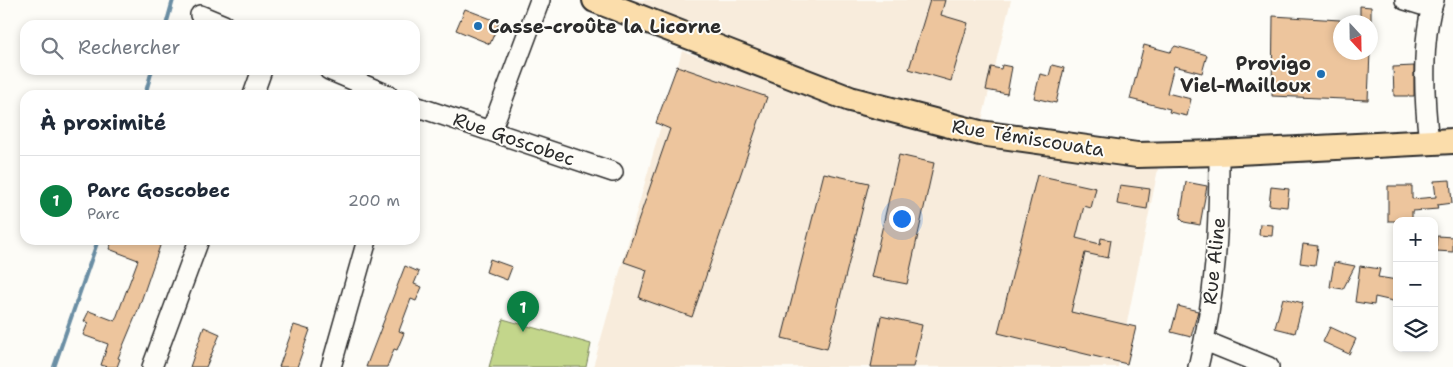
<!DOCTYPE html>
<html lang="fr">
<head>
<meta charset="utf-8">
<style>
	body { margin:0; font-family:"Shantell Sans",sans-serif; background:#f6f6f7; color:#1f2937 }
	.controls { position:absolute; right:15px; bottom:15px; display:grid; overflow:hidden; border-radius:10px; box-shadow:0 2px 8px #0003 }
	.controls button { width:45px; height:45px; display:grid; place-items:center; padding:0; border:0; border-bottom:1px solid #e0e1e3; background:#fff; color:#1f2937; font:25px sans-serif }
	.compass { position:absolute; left:1333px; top:15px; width:45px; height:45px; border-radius:50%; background:#fff; box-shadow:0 2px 8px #0003; rotate:158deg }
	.you { position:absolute; left:901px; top:218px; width:18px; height:18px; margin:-12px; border:4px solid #fff; border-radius:50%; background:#1a73e8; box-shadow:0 0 0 8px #1a73e833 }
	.badge { display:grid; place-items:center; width:32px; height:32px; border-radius:50%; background:#0b8043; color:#fff; font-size:16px; font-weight:700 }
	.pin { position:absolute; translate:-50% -41px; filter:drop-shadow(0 1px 2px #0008) }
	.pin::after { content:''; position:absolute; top:26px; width:18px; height:15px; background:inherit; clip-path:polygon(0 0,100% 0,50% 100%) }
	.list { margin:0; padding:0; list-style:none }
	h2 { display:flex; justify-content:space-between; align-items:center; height:65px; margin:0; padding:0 20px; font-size:21px }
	h2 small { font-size:16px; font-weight:400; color:#747a83 }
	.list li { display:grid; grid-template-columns:32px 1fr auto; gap:15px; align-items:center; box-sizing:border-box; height:90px; padding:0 20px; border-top:1px solid #e0e1e3 }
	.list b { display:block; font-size:19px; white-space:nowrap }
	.list p { margin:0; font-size:16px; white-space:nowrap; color:#747a83 }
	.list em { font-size:16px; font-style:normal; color:#747a83 }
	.icon { flex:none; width:28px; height:28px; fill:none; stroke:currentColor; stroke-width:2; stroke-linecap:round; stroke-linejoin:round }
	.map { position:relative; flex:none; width:1453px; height:367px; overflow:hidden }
	.search { position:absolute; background:#fff; box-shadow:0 2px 8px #0003; left:20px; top:20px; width:400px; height:55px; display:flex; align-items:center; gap:12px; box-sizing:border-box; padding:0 18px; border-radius:15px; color:#747a83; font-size:19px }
	.panel { position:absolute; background:#fff; box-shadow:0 2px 8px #0003; left:20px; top:90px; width:400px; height:155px; border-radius:15px }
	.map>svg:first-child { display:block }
	.built { fill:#f8ecdc }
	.green { fill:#c3d68b; stroke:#77805b }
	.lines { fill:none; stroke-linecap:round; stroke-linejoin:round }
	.stream { stroke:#6b8ea4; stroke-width:4 }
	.building { fill:#edc59d; stroke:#2b2b2b }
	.minor-casing { stroke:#2b2b2b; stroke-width:22 }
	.major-casing { stroke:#2b2b2b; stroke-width:28 }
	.minor { stroke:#fdfcf7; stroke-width:19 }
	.major { stroke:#fbddab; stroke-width:24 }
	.poi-dot { fill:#1f6fb2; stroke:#fdfcf7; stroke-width:2 }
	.labels { text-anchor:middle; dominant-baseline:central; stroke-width:4; stroke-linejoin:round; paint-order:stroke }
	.poi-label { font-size:19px; font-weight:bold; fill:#2b2b2b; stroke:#fdfcf7; text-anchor:start }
	.street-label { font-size:19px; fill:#2b2b2b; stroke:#fdfcf7 }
</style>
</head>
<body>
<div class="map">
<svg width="1453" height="367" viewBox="0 0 1453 367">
	<rect width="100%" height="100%" fill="#fdfcf7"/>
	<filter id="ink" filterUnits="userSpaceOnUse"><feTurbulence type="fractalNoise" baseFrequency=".02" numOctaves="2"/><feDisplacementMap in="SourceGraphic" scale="10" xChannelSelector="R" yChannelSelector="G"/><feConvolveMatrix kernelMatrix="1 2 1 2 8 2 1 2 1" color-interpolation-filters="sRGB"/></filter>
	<g filter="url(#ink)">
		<path class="built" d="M625,0H1011L982,120L855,88Z
			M682,51L861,109L922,131L991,148L1159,164L1118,367H593Z"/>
		<path class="green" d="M503,319L591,344L586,367H489Z"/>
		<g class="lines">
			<path class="stream" d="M166,25L173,0
				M145,95L152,70
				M54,367L98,240"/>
		</g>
		<path class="building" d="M930,0H945L941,15L968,23L951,81L909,69Z
			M1360,6L1371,7V22H1360Z
			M465,9L499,22L490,44L456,30Z
			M1273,16L1340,20V52H1370L1368,100L1272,96Z
			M1144,45L1170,52L1175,46L1207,55L1202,73L1174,66L1167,93L1191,99L1187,116L1169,112L1170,109L1130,99Z
			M1002,65L1012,67L1007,94L986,90L991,67L1001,69Z
			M1052,65L1064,68L1056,103L1034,98L1040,74L1049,76Z
			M677,66L767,97L692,317L639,298L647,270L624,262L670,129L656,123Z
			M1414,66V96H1394L1393,67Z
			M899,155L934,163L907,284L871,277Z
			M824,173L869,183L827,349L782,338Z
			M1037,175L1096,188L1091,208L1084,206L1076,238L1100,244L1101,238L1111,240L1108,258L1085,253L1071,312L1136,327L1127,364L998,333Z
			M1450,180L1452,203L1437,205L1438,209L1412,211V221H1388V186H1412V199L1436,197L1434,181Z
			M1186,182L1207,186L1200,225L1184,222L1180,218Z
			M1120,185L1150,189L1147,209L1117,204Z
			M1271,187L1289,189L1287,207L1269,205Z
			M1260,224L1273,225L1272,236L1259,235Z
			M1437,236L1453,237V252L1436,251Z
			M113,240H162L138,310L118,358L120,359L117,367H108L101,365L108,344L83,335L88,323L84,321L89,311L115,321L138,260L109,249Z
			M1303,244L1318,246L1315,265L1300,263Z
			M490,259L512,267L507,280L486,272Z
			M1334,262L1355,266L1343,289L1330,287Z
			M405,266L419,272L414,284L422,287L416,301L411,299L399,331L404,333L397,350L394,349L387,367H366Z
			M1360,266L1380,269L1378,277L1397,280V302L1375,297L1374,305L1355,302Z
			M1283,298L1303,303L1295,333L1275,328Z
			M1178,306L1198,311L1191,337L1171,332Z
			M881,316L922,325L913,367H871Z
			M294,325L310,330L297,367H279Z
			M204,327L220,334L206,367H190Z
			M1330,327L1356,339L1349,354L1323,342Z"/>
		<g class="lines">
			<defs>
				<path id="minor" d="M1405,0L1431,8
					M200,15L224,25
					M329,70L388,95
					M253,95L262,70
					M415,106L613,172
					M491,131L540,0
					M1429,142C1424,100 1421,40 1434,0
					M1205,341L1269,367
					M152,367L199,240
					M331,367L367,240
					M1198,367C1216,297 1219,225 1219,153"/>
				<path id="major" d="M595,0L850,99L980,133L1137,155L1219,153L1453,141"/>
			</defs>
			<use href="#minor" class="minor-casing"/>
			<use href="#major" class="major-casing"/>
			<use href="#minor" class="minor"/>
			<use href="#major" class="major"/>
		</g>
	</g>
	<g class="poi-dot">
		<circle cx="478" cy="26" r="5"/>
		<circle cx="1321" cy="74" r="5"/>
	</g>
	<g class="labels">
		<g class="poi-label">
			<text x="488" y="26">Casse-croûte la Licorne</text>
			<text x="1311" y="63" text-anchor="end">Provigo<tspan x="1311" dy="22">Viel-Mailloux</tspan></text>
		</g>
		<g class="street-label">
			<text transform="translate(1028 138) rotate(9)">Rue Témiscouata</text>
			<text transform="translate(514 139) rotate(19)">Rue Goscobec</text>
			<text transform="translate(1214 261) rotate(-84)">Rue Aline</text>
		</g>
	</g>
</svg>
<div class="controls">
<button>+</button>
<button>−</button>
<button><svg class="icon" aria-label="layers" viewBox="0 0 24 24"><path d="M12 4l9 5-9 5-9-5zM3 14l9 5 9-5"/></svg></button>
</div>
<svg class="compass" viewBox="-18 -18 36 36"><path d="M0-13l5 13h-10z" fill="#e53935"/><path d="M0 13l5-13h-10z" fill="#747a83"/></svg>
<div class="you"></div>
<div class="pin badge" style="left:523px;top:332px">1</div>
<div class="search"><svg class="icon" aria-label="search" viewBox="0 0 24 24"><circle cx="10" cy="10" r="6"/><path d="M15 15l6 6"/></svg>Rechercher</div>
<section class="panel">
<h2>À proximité<small></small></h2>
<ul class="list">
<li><span class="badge">1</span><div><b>Parc Goscobec</b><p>Parc</p></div><em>200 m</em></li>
</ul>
</section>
</div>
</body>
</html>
